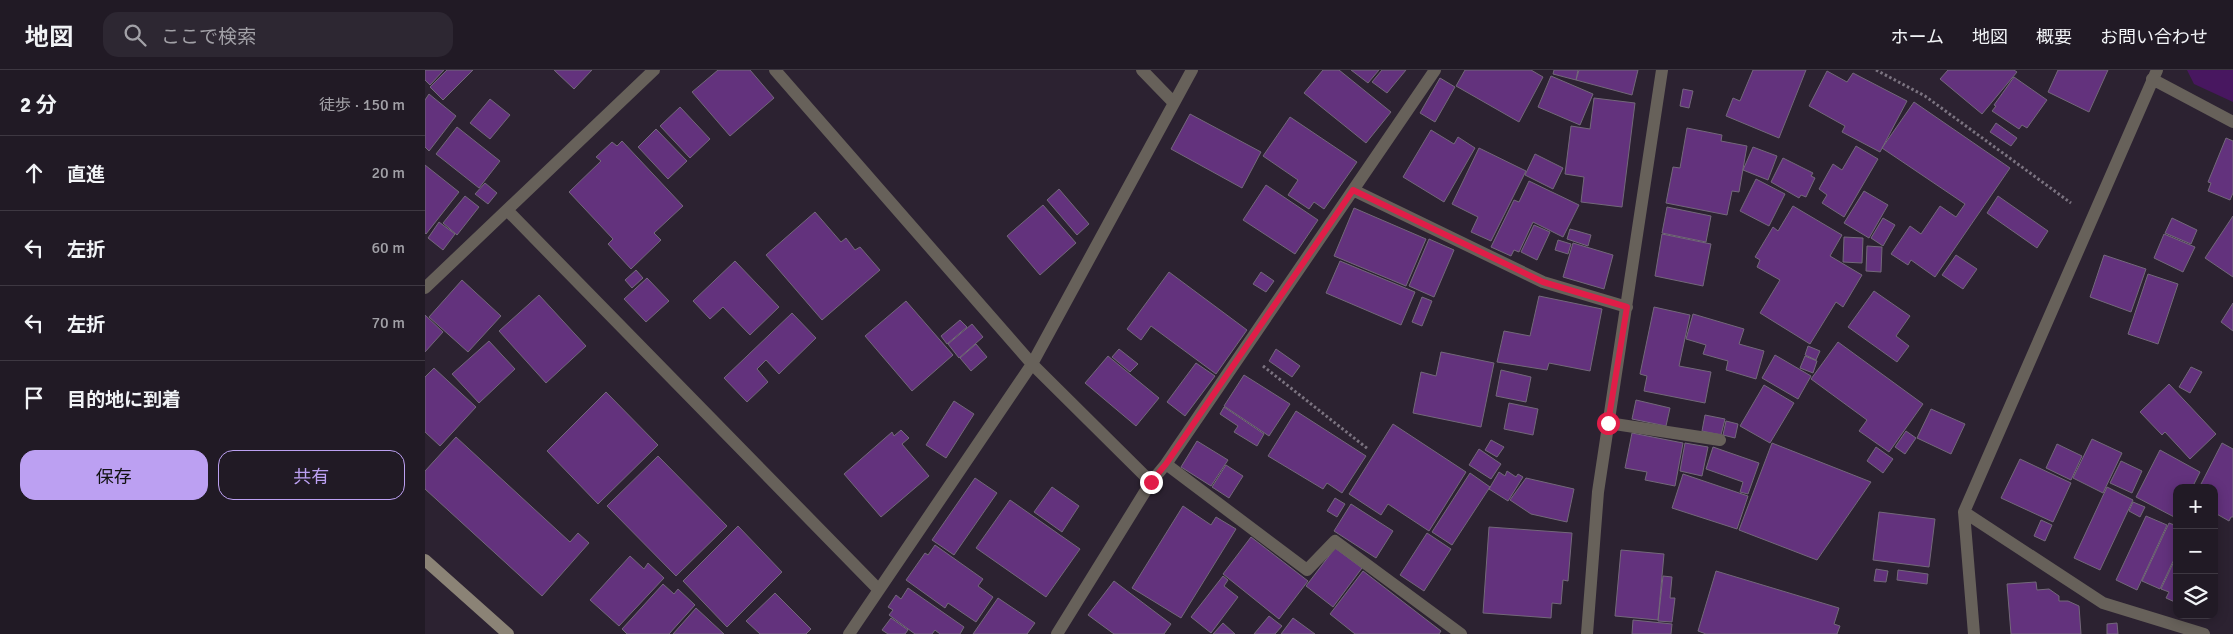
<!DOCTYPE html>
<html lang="ja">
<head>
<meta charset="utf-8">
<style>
	body { margin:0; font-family:Signika,"Noto Sans JP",sans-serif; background:#2d2732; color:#f1f3f6 }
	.controls { position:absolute; right:15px; bottom:15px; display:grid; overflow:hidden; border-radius:10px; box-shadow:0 2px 12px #0003 }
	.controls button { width:45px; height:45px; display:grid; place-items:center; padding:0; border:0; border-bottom:1px solid #3e3842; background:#211a25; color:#f1f3f6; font:25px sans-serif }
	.stop { position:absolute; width:15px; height:15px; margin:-11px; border:4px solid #e11d48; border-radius:50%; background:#fff }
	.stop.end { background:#e11d48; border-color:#fff; box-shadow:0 1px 5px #0008 }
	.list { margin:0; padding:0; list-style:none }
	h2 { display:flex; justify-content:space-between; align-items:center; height:65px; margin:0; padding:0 20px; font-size:21px }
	h2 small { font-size:16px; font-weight:400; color:#a2a1a7 }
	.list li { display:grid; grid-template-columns:32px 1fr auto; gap:15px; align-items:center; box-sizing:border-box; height:75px; padding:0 20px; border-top:1px solid #3e3842 }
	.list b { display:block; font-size:19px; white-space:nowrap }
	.list em { font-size:16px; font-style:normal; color:#a2a1a7 }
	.actions { display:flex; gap:10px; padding:15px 20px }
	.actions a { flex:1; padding:11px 0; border:1px solid #bca0f2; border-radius:15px; text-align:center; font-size:18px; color:#bca0f2 }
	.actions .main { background:#bca0f2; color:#111 }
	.icon { flex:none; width:28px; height:28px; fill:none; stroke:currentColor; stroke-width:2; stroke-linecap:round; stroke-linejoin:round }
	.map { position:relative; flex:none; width:1808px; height:564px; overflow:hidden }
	header { display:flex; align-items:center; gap:30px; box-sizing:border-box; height:70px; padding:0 25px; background:#211a25; border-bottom:1px solid #3e3842 }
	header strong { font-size:24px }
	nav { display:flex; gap:28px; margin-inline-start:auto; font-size:18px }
	.search { width:350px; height:45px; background:#2d2732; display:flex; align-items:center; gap:12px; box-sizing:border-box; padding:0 18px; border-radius:15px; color:#a2a1a7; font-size:19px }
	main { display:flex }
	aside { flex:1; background:#211a25 }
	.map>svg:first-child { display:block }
	.green { fill:#481760 }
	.building { fill:#63327d; stroke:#73687a }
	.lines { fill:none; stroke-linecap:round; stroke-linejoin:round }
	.path { stroke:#7b7380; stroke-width:3; stroke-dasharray:2.5 2.5; stroke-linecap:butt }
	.lane { stroke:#67615a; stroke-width:12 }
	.street { stroke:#67615a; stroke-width:12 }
	.secondary { stroke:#8b8376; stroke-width:12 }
	.route { stroke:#e11d48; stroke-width:6 }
</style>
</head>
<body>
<header>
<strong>地図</strong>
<div class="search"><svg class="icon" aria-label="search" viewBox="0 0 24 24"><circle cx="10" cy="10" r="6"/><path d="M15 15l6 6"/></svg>ここで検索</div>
<nav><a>ホーム</a><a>地図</a><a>概要</a><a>お問い合わせ</a></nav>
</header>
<main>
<aside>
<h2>2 分<small>徒歩 · 150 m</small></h2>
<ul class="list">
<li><svg class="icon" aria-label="ahead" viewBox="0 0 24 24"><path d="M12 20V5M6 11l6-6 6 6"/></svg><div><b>直進</b></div><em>20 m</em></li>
<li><svg class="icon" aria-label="left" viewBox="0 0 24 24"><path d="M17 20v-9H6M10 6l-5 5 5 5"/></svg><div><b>左折</b></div><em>60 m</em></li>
<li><svg class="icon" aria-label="left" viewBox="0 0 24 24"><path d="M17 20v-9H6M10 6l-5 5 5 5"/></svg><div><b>左折</b></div><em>70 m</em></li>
<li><svg class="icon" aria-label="arrive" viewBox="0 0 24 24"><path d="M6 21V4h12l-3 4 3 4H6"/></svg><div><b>目的地に到着</b></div></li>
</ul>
<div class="actions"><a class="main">保存</a><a>共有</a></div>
</aside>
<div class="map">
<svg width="1808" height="564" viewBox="0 0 1808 564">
	<rect width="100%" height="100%" fill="#2c2231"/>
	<path class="green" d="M1762,0H1808V32L1769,14Z"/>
	<path class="building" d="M0,0H19L5,15L0,10Z
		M22,0H48L18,30L5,17Z
		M129,0H167L149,19Z
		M293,0H325L349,28L305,66L267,22Z
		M898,0H914L966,42L941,73L879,23Z
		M926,0H954L943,13Z
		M957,0H981L962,23L947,12Z
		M1040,0H1106L1118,7L1094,52L1031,16Z
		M1129,0H1153L1151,10L1128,4Z
		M1154,0H1213L1207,25L1151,10Z
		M1328,0H1381L1354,68L1301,46L1308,28L1315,31Z
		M1523,0H1589L1592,2L1557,44L1515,9Z
		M1633,0H1683L1664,42L1623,22Z
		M1402,1L1422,12L1428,3L1482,31L1455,82L1417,62L1420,56L1384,36Z
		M1126,6L1168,24L1155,55L1113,37Z
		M1589,7L1622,30L1602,58L1597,55L1594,59L1567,41L1571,36L1569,35Z
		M1015,8L1030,17L1010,52L995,43Z
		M1258,19L1268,21L1264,38L1255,36Z
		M4,24L31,46L4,81L0,77V30Z
		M1169,28L1210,33L1197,137L1156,132L1159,107L1140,104L1146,56L1165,59Z
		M65,29L85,45L65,69L45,53Z
		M1489,32L1585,98L1510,207L1486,190L1483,195L1466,184L1485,156L1496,164L1515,136L1531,147L1540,134L1457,78Z
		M255,37L285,69L265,88L235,56Z
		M765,44L836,82L817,118L746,79Z
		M865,47L932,92L899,139L889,132L884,139L863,125L873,110L838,86Z
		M1571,53L1592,68L1586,76L1565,62Z
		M32,57L75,91L54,118L11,84Z
		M1262,58L1297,65L1296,71L1322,76L1314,122L1307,121L1302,145L1241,133L1248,97L1255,98Z
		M231,59L262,91L243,109L213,77Z
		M1006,60L1029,74L1033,67L1050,78L1019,132L978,107Z
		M1801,68L1808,71V123L1805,130L1783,121L1786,113L1783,112Z
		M197,71L258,136L229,163L236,170L206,199L183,174L188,169L144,122L176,91L171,87L187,72L192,76Z
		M1431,76L1453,89L1419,147L1397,133L1402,125L1394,119L1408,94L1417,100Z
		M1328,77L1352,86L1343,110L1318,100Z
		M1054,78L1101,101L1066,171L1046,162L1053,147L1027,134Z
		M1110,84L1138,98L1128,119L1100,105Z
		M1358,88L1388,103L1386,106L1390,108L1381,127L1376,125L1374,128L1346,112Z
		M0,95L34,122L1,164L0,163Z
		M1331,109L1360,124L1344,156L1315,141Z
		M1104,111L1154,135L1138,167L1108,152L1094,182L1089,180L1086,186L1066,177L1089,130L1094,132Z
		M60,113L72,123L63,134L50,124Z
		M841,115L893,150L870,184L818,150Z
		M634,119L664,154L652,165L622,130Z
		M1439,121L1463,135L1444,168L1419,153Z
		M40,126L54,137L32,165L18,153Z
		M1573,126L1623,161L1612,178L1562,143Z
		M618,135L651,173L615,205L582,166Z
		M1368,136L1417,165L1405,186L1437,205L1418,237L1411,232L1385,274L1335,243L1355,210L1332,197L1335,190L1330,187L1348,157L1353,161Z
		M1242,137L1286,146L1281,172L1237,163Z
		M929,138L1001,169L981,216L909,186Z
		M390,142L416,172L421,168L430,180L435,177L455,200L397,250L341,185Z
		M1808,146V207L1780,188Z
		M1458,148L1470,155L1458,176L1446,168Z
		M1747,148L1772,160L1766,174L1740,163Z
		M14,152L30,164L18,180L3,168Z
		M1109,155L1125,162L1112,190L1096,182Z
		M1145,159L1166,165L1163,176L1142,169Z
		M1237,164L1286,174L1278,216L1230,206Z
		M1739,164L1770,177L1758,202L1729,188Z
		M1419,167L1438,168L1437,193L1418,192Z
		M1004,169L1029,180L1009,227L984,216Z
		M1133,170L1146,174L1143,184L1130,180Z
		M1148,173L1188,185L1179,219L1138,207Z
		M1442,176L1457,177L1456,202L1441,201Z
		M1531,185L1552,199L1538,219L1517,205Z
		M1679,185L1721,199L1706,242L1665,227Z
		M310,191L354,237L325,265L298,237L285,249L268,231Z
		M915,191L990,222L976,255L901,223Z
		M211,200L218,208L207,218L200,210Z
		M744,202L822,260L791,304L726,256L716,270L702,259Z
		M836,202L849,211L841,222L828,214Z
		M1723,204L1753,214L1733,274L1703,264Z
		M222,208L244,231L221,252L199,229Z
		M37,210L76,246L43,282L4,247Z
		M1449,221L1485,246L1471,266L1484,276L1472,292L1423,257Z
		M114,225L161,276L121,313L74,261Z
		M1114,226L1177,239L1165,301L1124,293L1122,300L1072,292L1079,261L1105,266Z
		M997,227L1007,231L997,256L987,252Z
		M481,231L528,285L487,321L440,266Z
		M1808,233V261L1796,252Z
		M1229,237L1265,245L1254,296L1286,302L1280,333L1219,321L1222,306L1215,304Z
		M367,243L391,268L354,304L341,290L332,299L343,312L322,332L299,308Z
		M1268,244L1319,259L1314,274L1339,281L1331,309L1301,300L1303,291L1278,284L1281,275L1261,269Z
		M0,245L18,262L0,282Z
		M535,250L542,257L522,274L516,266Z
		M547,254L558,267L534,288L523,274Z
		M64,271L90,299L54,333L27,304Z
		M1413,272L1498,334L1464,382L1434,361L1442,350L1386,309Z
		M551,274L562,287L546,301L535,288Z
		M1383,276L1395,281L1391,290L1380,285Z
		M694,279L713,294L705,302L687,287Z
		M851,279L875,296L867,307L844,291Z
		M1016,282L1069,293L1056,357L988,343L996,302L1011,306Z
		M1350,285L1386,306L1373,329L1337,308Z
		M683,286L734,328L711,356L660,313Z
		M1380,286L1392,291L1388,303L1375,298Z
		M771,293L790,306L760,346L742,332Z
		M1766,297L1777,302L1765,323L1754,317Z
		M9,298L51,337L15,376L0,362V307Z
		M1076,300L1106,307L1101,332L1071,326Z
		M819,305L865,334L844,366L799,336Z
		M1744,314L1791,364L1765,389L1740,362L1737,365L1715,342Z
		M1339,315L1369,333L1345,373L1315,356Z
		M181,322L233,375L173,434L122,381Z
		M1211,330L1245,338L1241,356L1207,349Z
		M529,331L549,344L521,388L501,375Z
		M1084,333L1113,339L1108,365L1079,359Z
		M799,337L839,364L832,376L809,362L813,356L795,344Z
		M1506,339L1540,354L1526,384L1492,368Z
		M871,341L941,386L917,423L902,413L898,419L843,386Z
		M1280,345L1300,349L1296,365L1277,361Z
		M1301,351L1313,354L1310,368L1298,365Z
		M968,354L1041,402L1004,461L963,434L956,445L924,424Z
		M476,360L484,368L477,374L504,406L456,447L419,404L467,362L469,366Z
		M1481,361L1491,368L1480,384L1470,377Z
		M1207,363L1258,373L1250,416L1220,410L1222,402L1200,398Z
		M31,367L145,472L153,463L164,473L117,526L0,419V401Z
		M1667,369L1697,383L1678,423L1648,408Z
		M1066,370L1079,377L1072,387L1060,380Z
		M772,371L803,390L786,416L756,397Z
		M1260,373L1283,377L1277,406L1255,401Z
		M1347,373L1446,412L1392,490L1314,460Z
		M1797,373L1808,379V447H1806L1804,451L1790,443L1792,439L1789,438V418H1774Z
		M1632,374L1657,386L1646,410L1621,398Z
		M1288,377L1334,393L1323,424L1315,422L1318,412L1281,399Z
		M1451,377L1468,389L1458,403L1442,391Z
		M1054,379L1076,394L1066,409L1044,395Z
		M1735,380L1775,402L1767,418H1752L1751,448L1711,427Z
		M233,386L302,456L251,506L182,436Z
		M1595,389L1646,413L1628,452L1576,428Z
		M1696,391L1717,401L1707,423L1685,413Z
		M801,395L818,406L804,428L787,417Z
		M1082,401L1091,407L1093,404L1098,407L1083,431L1064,419L1074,402L1080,406Z
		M1045,403L1065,417L1027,475L1007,462Z
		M1258,404L1323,426L1312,459L1247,438Z
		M550,408L572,423L529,485L507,470Z
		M1101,408L1149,419L1142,452L1106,444L1085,430Z
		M627,417L654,436L637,462L609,442Z
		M1682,417L1708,430L1675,500L1649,488Z
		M910,428L920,434L912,447L902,441Z
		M585,430L655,479L621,527L551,478Z
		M1708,432L1720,437L1715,447L1704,441Z
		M926,434L968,461L951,488L909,461Z
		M758,436L786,455L791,447L811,459L756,548L707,518Z
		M1454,442L1510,449L1504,497L1448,490Z
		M1721,446L1742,455L1712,520L1691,510Z
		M1616,450L1627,455L1620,471L1609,466Z
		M1744,453L1752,456V483L1735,519L1717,511Z
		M313,456L357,502L302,557L258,511Z
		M1064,457L1147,463L1143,511L1138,510L1136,534L1127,533L1126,548L1058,543Z
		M1002,463L1026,479L999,521L975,505Z
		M826,467L883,511L854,549L798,504Z
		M510,475L558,509L553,516L568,527L551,552L523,533L520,538L481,510L500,483L503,485Z
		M910,478L937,498L908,537L881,516Z
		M1196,480L1239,484L1233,550L1190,546Z
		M1752,485V533L1741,528L1744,522L1736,519Z
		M205,486L219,499L223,493L239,508L194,556L165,530Z
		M1451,499L1463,501L1461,512L1449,511Z
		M1473,500L1503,504L1502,514L1472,510Z
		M938,501L1016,561L1014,564H930L905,544Z
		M1291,501L1414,538L1409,554L1415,556L1412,564H1281L1273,561Z
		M798,506L803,510L799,516L813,527L786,563L766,547Z
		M1238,506L1247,507L1245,528H1250L1247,552L1233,551Z
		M689,511L746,554L739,564H689L663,545Z
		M1611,512L1612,520L1624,519L1634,526V531H1643L1654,536L1656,564H1586L1582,514Z
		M238,514L249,524L253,519L270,535L244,564H202L197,559Z
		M483,518L539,557L535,564H515L510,560L507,564H490L464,545L468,540L463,537L471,525L476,529Z
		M350,523L386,559L381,564H335L321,551Z
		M573,528L610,553L602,564H548Z
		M271,538L299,564H248Z
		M844,546L857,556L850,564H829Z
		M466,548L483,560L480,564H463L457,560Z
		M868,548L890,564H856Z
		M1208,550L1247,554L1246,564H1207Z
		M798,553L810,564H788Z
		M1692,553L1693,564H1682V554Z"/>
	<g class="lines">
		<path class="path" d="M1451,0L1500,26L1646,133
			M838,296L943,379"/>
		<path class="lane" d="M1183,353L1295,370"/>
		<path class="street" d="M350,0L607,294L726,412L741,394L882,500L910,471L1036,564
			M717,0L749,33
			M1727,9L1808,52
			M928,120L1118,212L1202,237
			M82,140L453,519
			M0,218L229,0
			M741,394L1010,0
			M1539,442L1678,533L1779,564
			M424,564L607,294L767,0
			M632,564L726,412
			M1162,564L1173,422L1237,0
			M1549,564L1539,442L1732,0"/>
		<path class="secondary" d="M0,490L83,564"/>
	</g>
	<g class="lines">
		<path class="route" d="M726,412L741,394L928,120L1118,212L1202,237L1183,353"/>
	</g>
</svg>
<div class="controls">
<button>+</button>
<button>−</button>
<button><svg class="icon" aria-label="layers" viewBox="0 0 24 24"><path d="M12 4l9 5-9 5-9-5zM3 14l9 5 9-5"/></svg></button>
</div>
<div class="stop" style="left:1183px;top:353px"></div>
<div class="stop end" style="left:726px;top:412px"></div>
</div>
</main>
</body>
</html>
